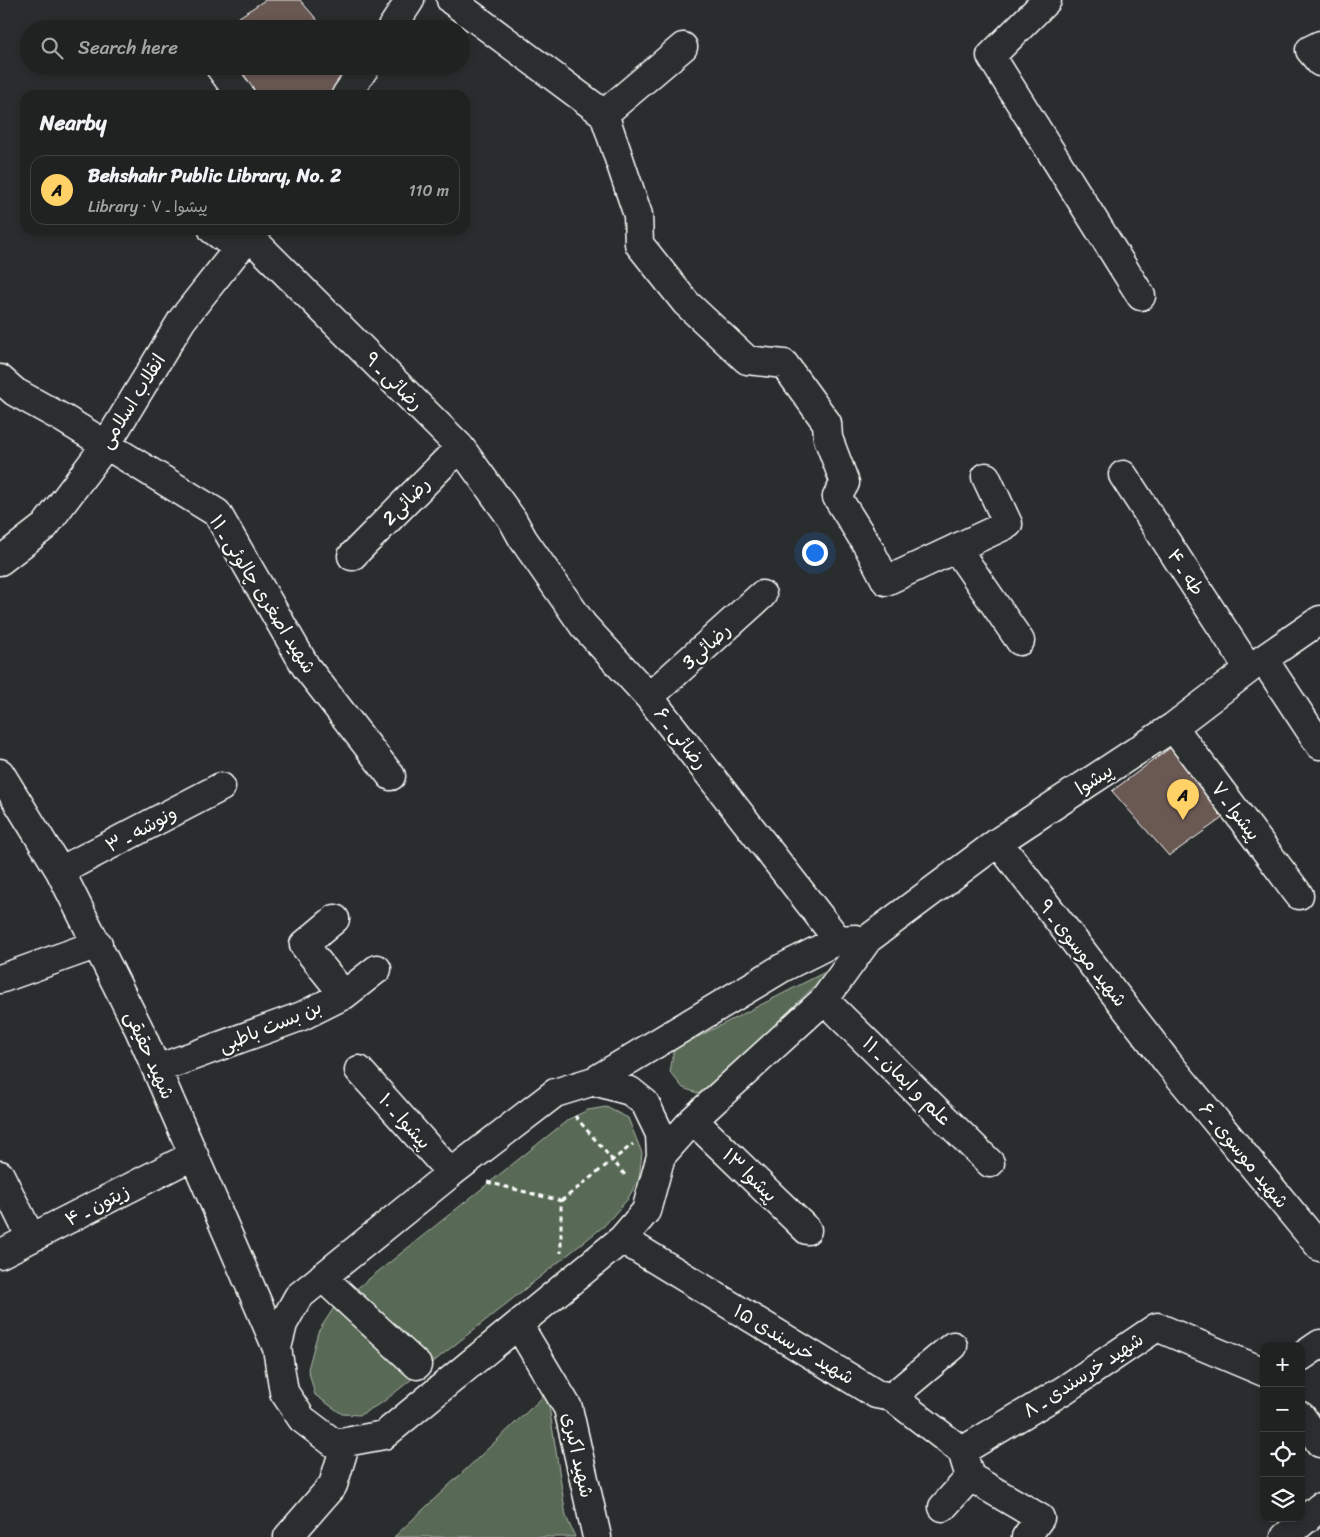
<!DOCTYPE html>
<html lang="en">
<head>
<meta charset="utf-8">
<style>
	body { margin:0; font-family:Sriracha,"Playpen Sans Arabic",sans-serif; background:#2d2f2f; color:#f1f3f6 }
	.controls { position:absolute; right:15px; bottom:15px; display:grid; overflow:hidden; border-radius:10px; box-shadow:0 2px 8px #0003 }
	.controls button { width:45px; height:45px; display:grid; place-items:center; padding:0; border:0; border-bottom:1px solid #3d3f40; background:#202222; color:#f1f3f6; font:25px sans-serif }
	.you { position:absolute; left:814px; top:552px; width:18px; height:18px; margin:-12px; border:4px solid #fff; border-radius:50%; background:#1a73e8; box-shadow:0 0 0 8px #1a73e833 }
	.badge { display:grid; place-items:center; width:32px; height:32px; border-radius:50%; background:#ffd166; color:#111; font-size:16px; font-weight:700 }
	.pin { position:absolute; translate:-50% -41px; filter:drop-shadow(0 1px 2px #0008) }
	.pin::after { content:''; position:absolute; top:26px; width:18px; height:15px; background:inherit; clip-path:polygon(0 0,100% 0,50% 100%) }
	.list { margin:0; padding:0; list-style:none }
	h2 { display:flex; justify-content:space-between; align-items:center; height:65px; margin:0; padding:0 20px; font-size:21px }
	h2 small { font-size:16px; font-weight:400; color:#a2a4a5 }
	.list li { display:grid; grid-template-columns:32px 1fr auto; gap:15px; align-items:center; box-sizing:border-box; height:70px; margin:0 10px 10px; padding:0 10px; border:1px solid #3d3f40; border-radius:15px }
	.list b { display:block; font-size:19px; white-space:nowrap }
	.list p { margin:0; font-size:16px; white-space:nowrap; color:#a2a4a5 }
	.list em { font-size:16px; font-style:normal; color:#a2a4a5 }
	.icon { flex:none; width:28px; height:28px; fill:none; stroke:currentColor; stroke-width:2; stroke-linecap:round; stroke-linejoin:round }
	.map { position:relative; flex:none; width:1320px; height:1537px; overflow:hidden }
	.search { position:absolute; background:#202222; box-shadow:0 2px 8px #0003; left:20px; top:20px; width:450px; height:55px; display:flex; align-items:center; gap:12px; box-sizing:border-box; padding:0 18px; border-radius:28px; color:#a2a4a5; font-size:19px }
	.panel { position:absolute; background:#202222; box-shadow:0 2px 8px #0003; left:20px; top:90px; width:450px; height:145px; border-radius:15px }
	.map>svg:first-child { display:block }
	.green { fill:#586b56; stroke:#acb5aa }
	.building { fill:#6a5952; stroke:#fff }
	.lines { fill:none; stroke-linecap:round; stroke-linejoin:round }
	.minor-casing { stroke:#fff; stroke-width:31 }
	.path { stroke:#fff; stroke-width:3; stroke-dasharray:5 4; stroke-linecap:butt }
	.minor { stroke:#2a2d2e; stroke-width:28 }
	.labels { text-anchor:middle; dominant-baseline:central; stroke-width:4.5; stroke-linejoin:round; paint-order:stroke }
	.street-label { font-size:19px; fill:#fff; stroke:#2a2d2e }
</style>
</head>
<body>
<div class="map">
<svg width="1320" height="1537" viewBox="0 0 1320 1537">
	<rect width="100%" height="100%" fill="#2a2d2e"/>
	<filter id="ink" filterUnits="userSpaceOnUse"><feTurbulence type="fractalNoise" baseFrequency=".02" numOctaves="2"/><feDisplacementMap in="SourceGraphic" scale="10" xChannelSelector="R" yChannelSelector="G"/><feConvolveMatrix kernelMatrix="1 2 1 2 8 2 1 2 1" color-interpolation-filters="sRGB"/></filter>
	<g filter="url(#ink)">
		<path class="green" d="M833,968L703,1095L683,1088L670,1072L674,1049Z
			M606,1107L628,1118L642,1153L639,1179L627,1200L604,1226L383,1402L360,1415L342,1414L315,1395L308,1369L318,1332L335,1306L569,1119L588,1110Z
			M547,1393L566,1516L575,1537H394Z"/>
		<path class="building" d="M265,0H300L325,29H221Z
			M218,66H357L346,95H237Z
			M1182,739L1235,809L1169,856L1112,791Z"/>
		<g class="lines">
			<defs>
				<path id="minor" d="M451,0L604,114L638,215L639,244L686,303L747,360L784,364L827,423L828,438L845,483L837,497L869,548L886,581L1008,524L986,477
					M1047,0L991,56L1141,296
					M391,29L410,0
					M1320,45L1310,50L1320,62
					M219,66L240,95
					M346,95L366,66
					M604,114L683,47
					M213,230L239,249
					M249,236L460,447L512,519L523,539L583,625L649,697L838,940
					M0,379L15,392L64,419L217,513L306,667L391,776
					M1123,475L1249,669
					M956,548L1020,641
					M352,556L460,447
					M0,561L45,526L106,445L182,320L253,230
					M1264,660L1320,745
					M649,697L762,595
					M1173,727L1299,895
					M0,773L60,871L139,1029L277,1348
					M998,842L1168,1063L1320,1247
					M60,871L221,787
					M335,919L304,945L344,995
					M0,979L98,944
					M824,1000L990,1163
					M157,1069L302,1016L344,995L377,969
					M359,1070L451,1173
					M594,1081L630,1091L645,1103L660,1134L661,1156L646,1211L622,1239L384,1435L335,1444L302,1419L284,1392L277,1348L283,1324L298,1297L451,1173L555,1093Z
					M594,1081L782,968L838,940L856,939
					M693,1120L807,1230
					M661,1156L693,1120L824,1000L868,939L998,842L1173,727L1249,669L1320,620
					M0,1175L31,1238
					M622,1239L876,1394L892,1397L962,1451
					M0,1254L194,1155
					M322,1277L417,1365
					M519,1326L568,1408L597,1537
					M1301,1357L1320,1344
					M892,1397L953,1346
					M1301,1416L1320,1443
					M962,1451L1064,1390L1157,1327L1264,1372
					M962,1451L970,1477L1040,1518L1026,1537
					M943,1507L970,1477
					M288,1537L333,1485L346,1442
					M1285,1537L1320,1507"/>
			</defs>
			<use href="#minor" class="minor-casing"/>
			<path class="path" d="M575,1116L626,1176
				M487,1182L561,1201V1253
				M561,1201L633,1144"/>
			<use href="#minor" class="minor"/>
		</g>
	</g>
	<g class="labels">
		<g class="street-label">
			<text transform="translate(394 381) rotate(45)">رضائی ـ ۹</text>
			<text transform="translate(132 401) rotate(-58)">انقلاب اسلامی</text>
			<text transform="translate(406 501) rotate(-45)">رضائی2</text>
			<text transform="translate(1186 572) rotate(57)">طه ـ ۴</text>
			<text transform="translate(263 594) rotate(58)">شهید اصغری چالوئی ـ ۱۱</text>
			<text transform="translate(706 646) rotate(-42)">رضائی3</text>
			<text transform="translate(681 738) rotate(52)">رضائی ـ ۶</text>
			<text transform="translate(1094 779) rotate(-33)">پیشوا</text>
			<text transform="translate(1236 811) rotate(53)">پیشوا ـ ۷</text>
			<text transform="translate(141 829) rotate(-28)">ونوشه ـ ۳</text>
			<text transform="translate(1083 953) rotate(52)">شهید موسوی ـ ۹</text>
			<text transform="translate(270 1026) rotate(-22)">بن بست باطبی</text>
			<text transform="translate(150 1055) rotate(66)">شهید حقیقی</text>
			<text transform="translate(907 1081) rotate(45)">علم و ایمان ـ ۱۱</text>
			<text transform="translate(405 1121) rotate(48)">پیشوا ـ ۱۰</text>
			<text transform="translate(1244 1155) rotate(51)">شهید موسوی ـ ۶</text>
			<text transform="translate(750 1175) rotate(44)">پیشوا ۱۳</text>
			<text transform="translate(97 1205) rotate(-27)">زیتون ـ ۴</text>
			<text transform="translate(794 1344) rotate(31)">شهید خرسندی ۱۵</text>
			<text transform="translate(1083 1375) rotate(-33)">شهید خرسندی ـ ۸</text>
			<text transform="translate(578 1455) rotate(77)">شهید اکبری</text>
		</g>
	</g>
</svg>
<div class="controls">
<button>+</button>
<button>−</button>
<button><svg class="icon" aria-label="locate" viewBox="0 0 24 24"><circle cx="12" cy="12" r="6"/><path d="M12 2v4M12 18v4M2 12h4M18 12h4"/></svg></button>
<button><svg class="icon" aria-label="layers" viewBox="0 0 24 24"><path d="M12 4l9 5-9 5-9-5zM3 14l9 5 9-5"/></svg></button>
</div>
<div class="you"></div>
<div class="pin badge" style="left:1183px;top:820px">A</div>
<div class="search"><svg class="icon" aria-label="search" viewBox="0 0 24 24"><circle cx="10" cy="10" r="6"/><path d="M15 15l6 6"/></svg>Search here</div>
<section class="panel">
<h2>Nearby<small></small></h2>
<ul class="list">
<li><span class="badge">A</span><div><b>Behshahr Public Library, No. 2</b><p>Library · پیشوا ـ ۷</p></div><em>110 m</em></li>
</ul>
</section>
</div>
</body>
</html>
